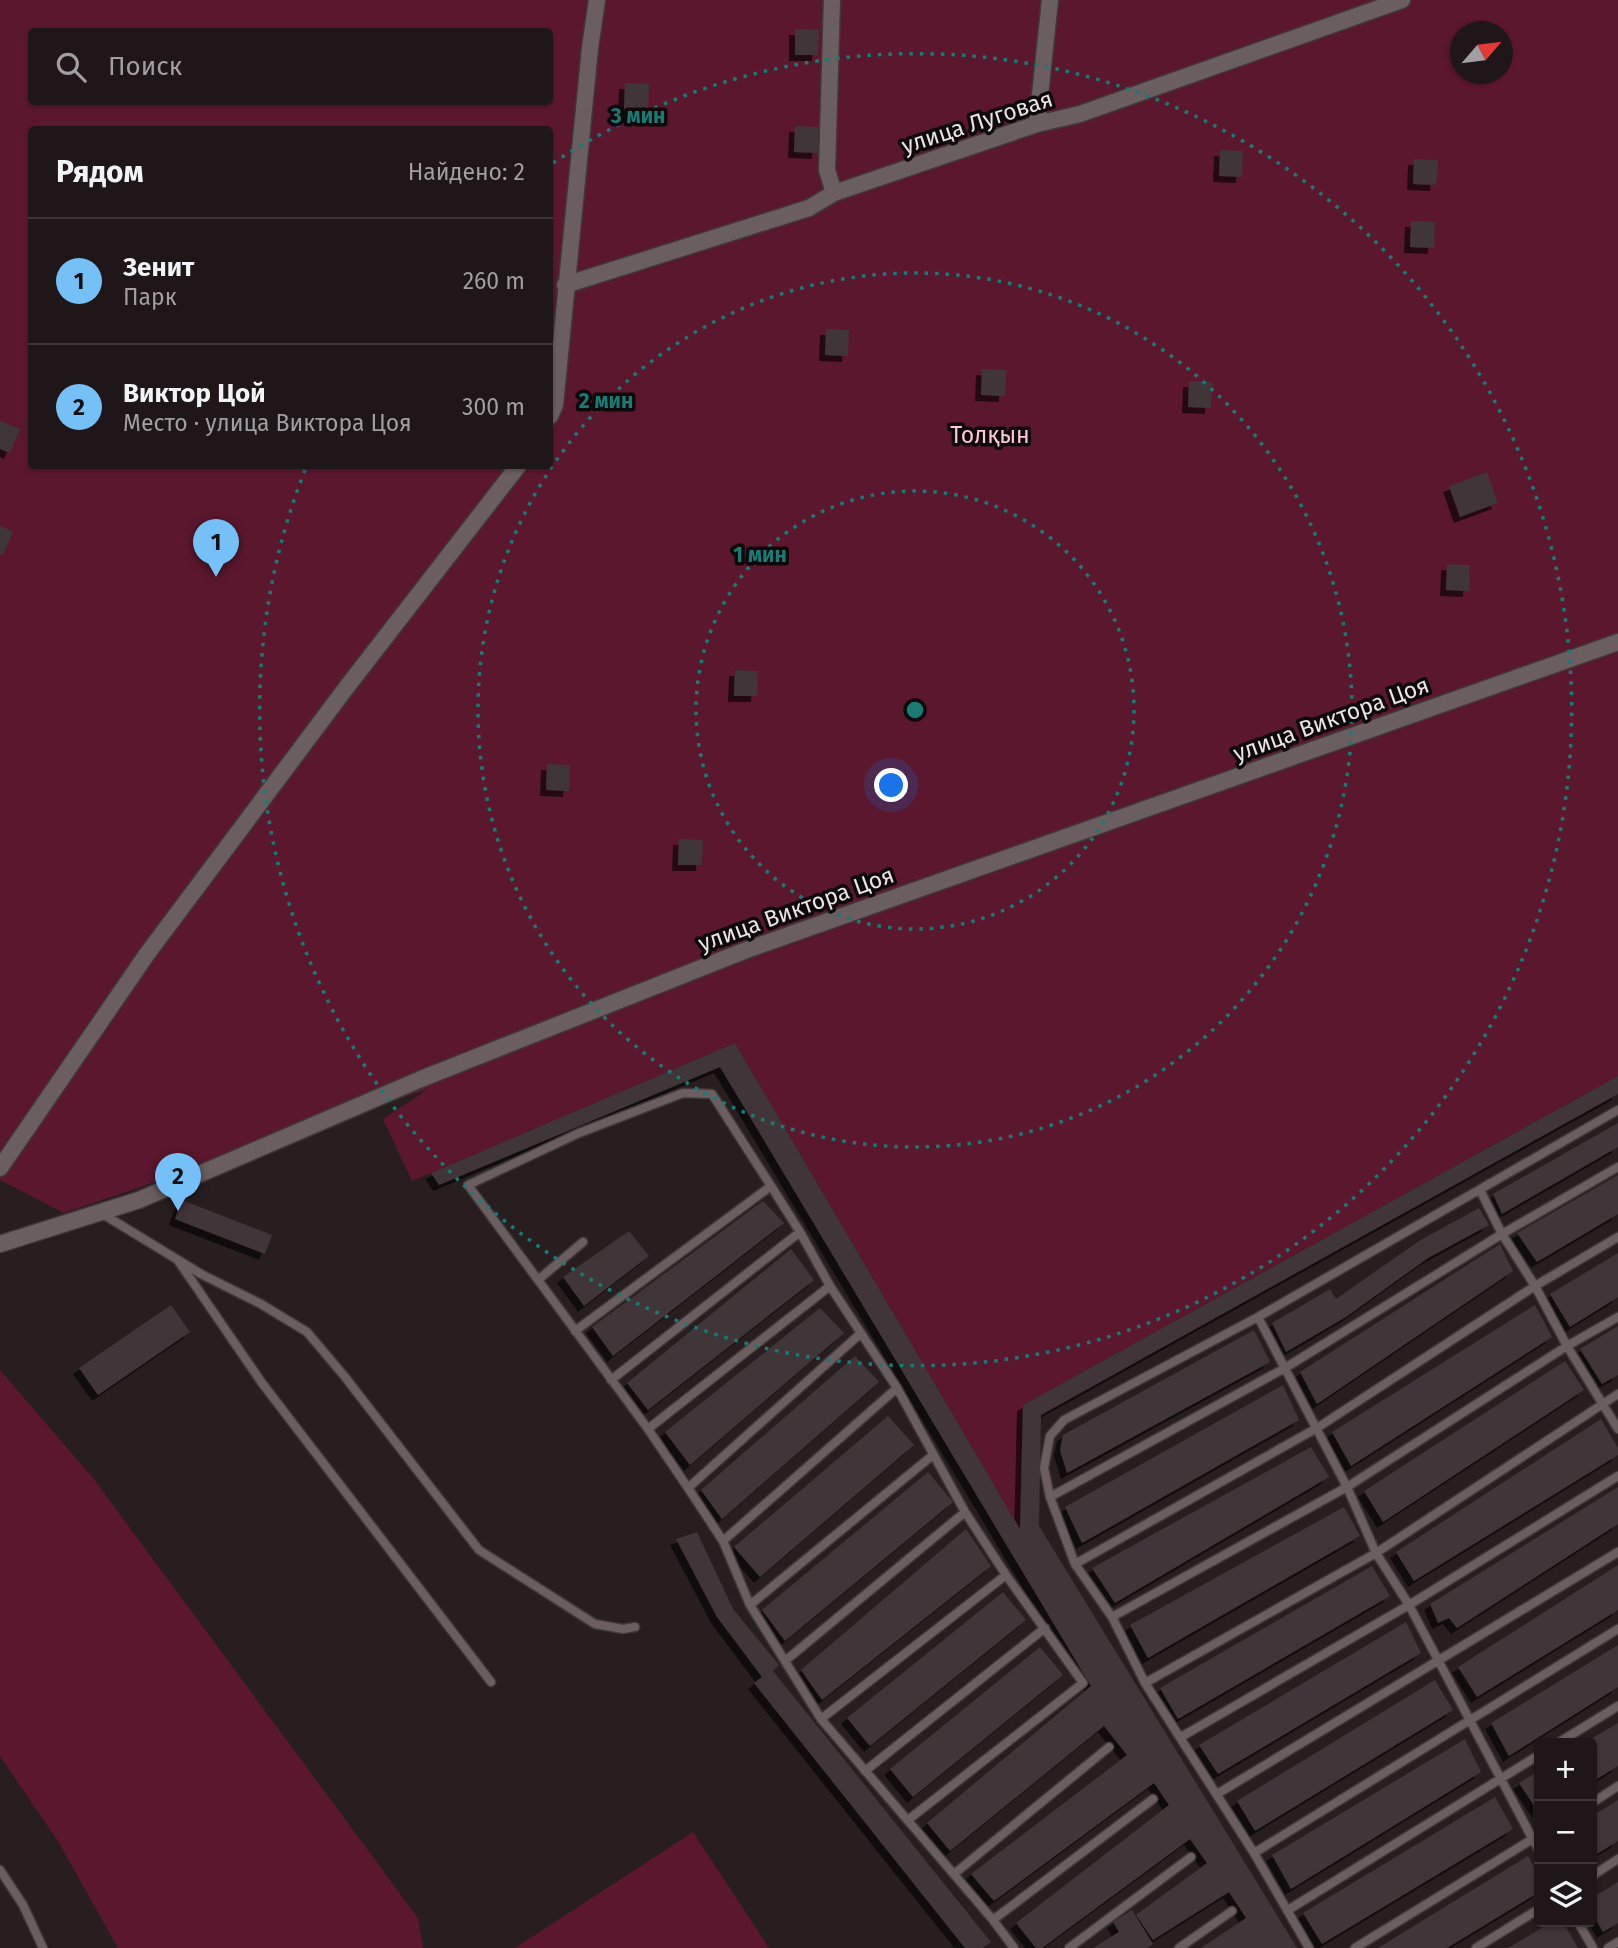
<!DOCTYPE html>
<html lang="ru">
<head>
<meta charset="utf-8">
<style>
	body { margin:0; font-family:"Fira Sans",sans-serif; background:#2b2325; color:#f1f3f6 }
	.controls { position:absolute; right:21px; bottom:21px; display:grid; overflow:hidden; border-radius:7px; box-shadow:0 2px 5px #0004 }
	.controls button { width:63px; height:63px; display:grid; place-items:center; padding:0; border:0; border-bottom:2px solid #3c3537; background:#1e1618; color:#f1f3f6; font:35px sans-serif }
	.compass { position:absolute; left:1450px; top:21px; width:63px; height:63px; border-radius:50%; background:#1e1618; box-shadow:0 2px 5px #0004; rotate:62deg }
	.you { position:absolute; left:892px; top:786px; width:24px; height:24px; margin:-18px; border:5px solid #fff; border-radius:50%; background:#1a73e8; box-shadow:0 0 0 10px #1a73e833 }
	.badge { display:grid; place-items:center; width:46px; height:46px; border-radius:50%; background:#75c0f6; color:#111; font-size:23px; font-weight:700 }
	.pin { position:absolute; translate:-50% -58px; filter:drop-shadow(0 2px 4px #0008) }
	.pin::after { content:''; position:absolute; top:37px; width:24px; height:21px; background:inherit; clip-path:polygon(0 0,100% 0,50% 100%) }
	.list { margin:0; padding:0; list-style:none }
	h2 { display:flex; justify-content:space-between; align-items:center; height:91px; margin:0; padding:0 28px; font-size:30px }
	h2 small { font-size:23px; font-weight:400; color:#a19fa2 }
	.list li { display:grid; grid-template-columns:46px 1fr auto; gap:21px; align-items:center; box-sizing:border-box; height:126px; padding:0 28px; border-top:2px solid #3c3537 }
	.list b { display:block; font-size:26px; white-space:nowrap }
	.list p { margin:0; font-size:23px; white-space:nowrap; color:#a19fa2 }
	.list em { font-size:23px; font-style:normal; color:#a19fa2 }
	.icon { flex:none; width:38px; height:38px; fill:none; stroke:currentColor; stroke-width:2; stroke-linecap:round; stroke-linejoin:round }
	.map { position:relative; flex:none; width:1618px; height:1948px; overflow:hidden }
	.search { position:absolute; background:#1e1618; box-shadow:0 2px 5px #0004; left:28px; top:28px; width:525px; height:77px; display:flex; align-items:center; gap:18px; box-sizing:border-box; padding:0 24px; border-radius:7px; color:#a19fa2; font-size:26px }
	.panel { position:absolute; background:#1e1618; box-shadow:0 2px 5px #0004; left:28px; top:126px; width:525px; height:343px; border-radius:7px }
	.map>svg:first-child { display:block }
	.green { fill:#5b172e; fill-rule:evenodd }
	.building { fill:#403537; filter:url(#shadow) }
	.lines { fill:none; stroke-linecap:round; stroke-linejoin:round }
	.lane-casing { stroke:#41383a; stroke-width:11 }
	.street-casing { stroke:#41383a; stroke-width:19 }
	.lane { stroke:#6b5e61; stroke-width:8 }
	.street { stroke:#6b5e61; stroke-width:16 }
	.ring { fill:none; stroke:#1a7b74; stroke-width:3.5; stroke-dasharray:3.5 7 }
	.labels { text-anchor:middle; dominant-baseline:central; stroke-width:7; stroke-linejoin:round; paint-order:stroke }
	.street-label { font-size:23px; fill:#ebe3e5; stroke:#0e090a }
	.park-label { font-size:23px; fill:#ffc8d4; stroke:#0e090a }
	.centre { fill:#1a7b74; stroke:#0e090a; stroke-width:3.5 }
	.ring-label { font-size:21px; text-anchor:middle; font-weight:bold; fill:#1a7b74; stroke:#0e090a; stroke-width:7; stroke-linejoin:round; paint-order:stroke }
</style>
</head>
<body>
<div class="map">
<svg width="1618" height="1948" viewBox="0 0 1618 1948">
	<defs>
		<filter id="shadow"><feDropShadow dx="-6" dy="6" stdDeviation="0" flood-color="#0009"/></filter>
	</defs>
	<rect width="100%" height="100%" fill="#281e20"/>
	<path class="green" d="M0,0H1618V1076L1023,1405L1020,1529L735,1043L412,1181L383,1119L428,1089L64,1213L0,1180ZM32,32H550V102H32ZM1460,32H1502V74H1460ZM32,130H550V466H32Z
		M0,1370L93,1478L418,1918L423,1948H118L59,1843L0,1756Z
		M693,1832L769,1948H515Z"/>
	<path class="building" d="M795,29L819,30L818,55H795Z
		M625,83L649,84L648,110L624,109Z
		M795,126L819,127L818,153L794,152Z
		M1220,150L1243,151L1242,177L1219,176Z
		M1414,159L1438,160L1436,185L1413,184Z
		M1411,221L1435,222L1434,248L1410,247Z
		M826,329L849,330L848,356L825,355Z
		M982,369L1006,370L1005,396L981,395Z
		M1189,381L1212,382L1211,408L1188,407Z
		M0,421L20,429L10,453L0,449Z
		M1487,472L1498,503L1460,517L1449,486Z
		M0,526L13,531L3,555L0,554Z
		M1447,564L1470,565L1469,591L1446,590Z
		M735,670L758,671L757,696H734Z
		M547,764L570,765L569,791L546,790Z
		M679,839L703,840L702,865H678Z
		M735,1043L1020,1529L1023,1405L1618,1076V1094L1041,1415L1039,1526L1297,1948H1201L1246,1918L1229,1892L1153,1940L1136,1915L1207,1863L1190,1839L1042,1948H1036L1016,1923L1169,1805L1154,1783L994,1901L971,1874L1127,1755L1104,1726L950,1851L927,1823L1091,1686L720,1067L439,1185L431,1173Z
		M1618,1123V1147L1502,1214L1493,1194Z
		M1618,1175V1214L1537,1262L1517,1233Z
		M182,1200L272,1235L265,1254L175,1219Z
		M763,1201L784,1223L613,1356L592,1327Z
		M1479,1208L1489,1225L1428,1258L1346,1317L1286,1352L1272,1323L1330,1289L1336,1299L1419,1241Z
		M629,1231L649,1256L584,1306L563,1277Z
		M1500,1244L1513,1271L1317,1404L1300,1372Z
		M791,1249L814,1280L648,1410L627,1383Z
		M1618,1253V1297L1570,1327L1550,1294Z
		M171,1305L190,1332L98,1395L79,1368Z
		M1535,1305L1552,1337L1351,1466L1332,1432Z
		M820,1308L844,1333L690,1465L665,1432Z
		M1618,1326V1375L1602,1384L1580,1349Z
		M1254,1330L1270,1362L1067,1473L1060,1450L1063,1435Z
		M855,1356L879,1382L722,1519L701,1490Z
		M1565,1361L1584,1390L1383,1522L1364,1491Z
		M1283,1385L1299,1420L1082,1543L1065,1507Z
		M888,1416L914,1445L760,1577L734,1547Z
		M1601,1419L1618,1448V1455L1414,1581L1396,1552Z
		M1311,1447L1329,1477L1115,1603L1092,1568Z
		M928,1472L953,1502L785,1641L762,1610Z
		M1618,1487V1524L1457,1628L1449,1618L1438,1623L1430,1604Z
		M1344,1507L1360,1536L1148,1658L1130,1625Z
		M966,1529L991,1566L822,1700L801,1670Z
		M697,1532L733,1609L779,1665L773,1671L991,1942L983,1948H965L754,1683L762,1677L717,1617L676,1539Z
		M1618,1565V1610L1477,1697L1458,1667Z
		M1372,1566L1390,1596L1178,1719L1160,1688Z
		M1003,1592L1026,1620L870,1746L847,1718Z
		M1406,1622L1421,1653L1218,1774L1199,1745Z
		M1618,1645V1687L1509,1756L1491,1723Z
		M1040,1647L1063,1675L913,1797L890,1769Z
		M1435,1680L1453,1710L1255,1831L1237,1801Z
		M1618,1723V1766L1592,1782V1743H1584Z
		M1465,1739L1481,1772L1291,1889L1272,1855Z
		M1539,1771V1813L1519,1783Z
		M1495,1797L1513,1829L1322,1944L1303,1913Z
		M1618,1800V1841L1592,1857V1816Z
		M1528,1856L1539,1876V1892L1447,1948H1378Z
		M1618,1882V1923L1603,1932L1592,1913V1898Z
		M1132,1910L1153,1944L1147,1948H1093L1119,1932L1113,1922Z
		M1552,1922H1563L1578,1948H1508Z"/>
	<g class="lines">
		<defs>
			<path id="lane" d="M771,1186L800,1232
				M1480,1190L1502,1234L1535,1286L1567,1346L1618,1429
				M101,1213L201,1274L261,1304L307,1332L345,1377L479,1550L595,1624L623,1629L635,1627
				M179,1262L262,1383L491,1682
				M538,1280L583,1242
				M1258,1317L1618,1110
				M575,1331L771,1186L712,1094L683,1093L579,1133L468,1185L648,1429L688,1488L723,1541L750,1605L821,1719L993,1920L1014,1948
				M611,1380L800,1232L830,1286L897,1388L965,1512L1006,1575L1083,1683L908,1820
				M648,1429L830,1286
				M688,1488L860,1334
				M1050,1497L1285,1368L1502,1234L1618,1167
				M723,1541L897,1388
				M1075,1564L1317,1428L1535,1286L1618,1237
				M750,1605L933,1455
				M1112,1617L1347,1487L1567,1346L1618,1317
				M785,1661L965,1512
				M1145,1683L1376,1553L1618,1394
				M821,1719L1006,1575
				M1181,1737L1409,1605L1618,1476
				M1558,1743L1618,1706
				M865,1771L1045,1628
				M1217,1794L1618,1552
				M1592,1803L1618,1786
				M1254,1853L1618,1629
				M0,1870L23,1905L43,1948
				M954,1874L1109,1747
				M1592,1876L1618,1859
				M1288,1910L1539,1755
				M993,1920L1153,1799
				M1578,1922L1593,1948
				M1069,1948L1191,1857
				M1179,1948L1232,1911
				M1309,1948L1254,1853L1145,1683L1112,1617L1075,1564L1050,1497L1044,1468L1050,1436L1064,1420L1258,1317L1347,1487L1376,1553L1409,1605L1539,1851
				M1355,1948L1539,1835
				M1476,1948L1539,1909
				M1608,1948L1618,1942"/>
			<path id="street" d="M832,0L827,170L834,193
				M1037,124L1050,0
				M565,285L809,208L834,193L1037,124L1080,114L1402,0
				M550,416L555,405L590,48L597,0
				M0,1168L147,954L346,688L518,466
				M0,1244L139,1200L421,1079L749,949L1618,642"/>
		</defs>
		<use href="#lane" class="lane-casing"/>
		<use href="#street" class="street-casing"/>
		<use href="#lane" class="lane"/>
		<use href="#street" class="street"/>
	</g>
	<g class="ring">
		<circle cx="915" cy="710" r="219"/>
		<circle cx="915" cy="710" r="437"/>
		<path d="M553 163A656 656 0 1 1 305 470"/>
	</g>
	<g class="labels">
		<g class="street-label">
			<text transform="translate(977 122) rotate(-18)">улица Луговая</text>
			<text transform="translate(1331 719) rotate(-20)">улица Виктора Цоя</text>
			<text transform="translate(796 909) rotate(-20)">улица Виктора Цоя</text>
		</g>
		<g class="park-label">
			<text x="990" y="435">Толқын</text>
		</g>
	</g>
	<circle cx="915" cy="710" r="10" class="centre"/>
	<g class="ring-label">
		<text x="638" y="123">3 мин</text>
		<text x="606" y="408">2 мин</text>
		<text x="760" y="562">1 мин</text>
	</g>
</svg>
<div class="controls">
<button>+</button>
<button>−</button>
<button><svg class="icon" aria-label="layers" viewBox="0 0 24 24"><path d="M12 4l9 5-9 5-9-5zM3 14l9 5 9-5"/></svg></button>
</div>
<svg class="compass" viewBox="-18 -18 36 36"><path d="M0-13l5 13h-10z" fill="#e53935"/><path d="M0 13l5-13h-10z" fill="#a19fa2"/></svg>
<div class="you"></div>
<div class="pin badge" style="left:216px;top:577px">1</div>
<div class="pin badge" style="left:178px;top:1211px">2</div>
<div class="search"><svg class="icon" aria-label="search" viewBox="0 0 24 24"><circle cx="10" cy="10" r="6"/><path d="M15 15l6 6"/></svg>Поиск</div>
<section class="panel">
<h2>Рядом<small>Найдено: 2</small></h2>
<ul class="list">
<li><span class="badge">1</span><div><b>Зенит</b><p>Парк</p></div><em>260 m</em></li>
<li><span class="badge">2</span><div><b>Виктор Цой</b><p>Место · улица Виктора Цоя</p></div><em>300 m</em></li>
</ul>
</section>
</div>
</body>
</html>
